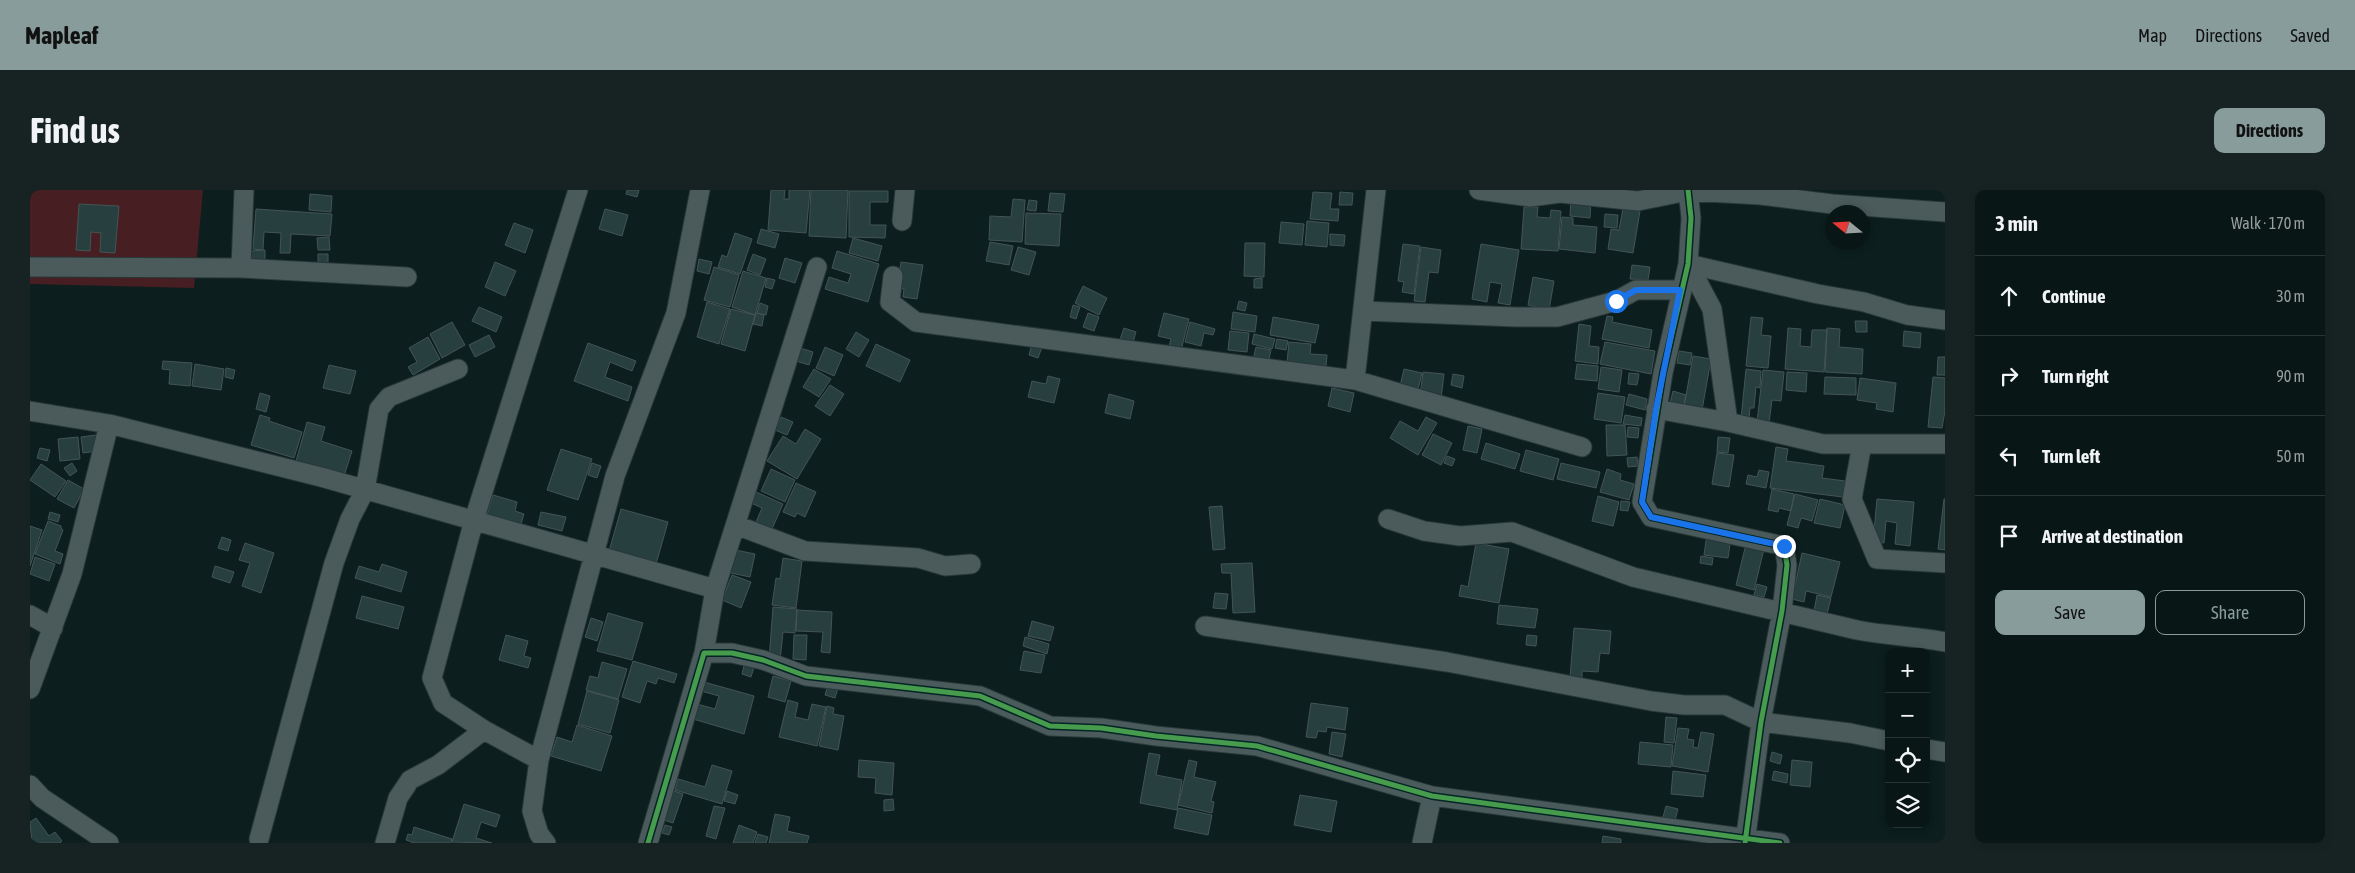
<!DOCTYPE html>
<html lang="en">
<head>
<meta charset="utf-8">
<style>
	body { margin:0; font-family:"Asap Condensed",sans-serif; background:#172323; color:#f1f3f6 }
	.controls { position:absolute; right:15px; bottom:15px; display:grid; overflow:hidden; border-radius:10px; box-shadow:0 2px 8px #0003 }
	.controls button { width:45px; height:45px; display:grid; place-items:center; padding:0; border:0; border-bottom:1px solid #293535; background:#091616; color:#f1f3f6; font:25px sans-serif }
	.compass { position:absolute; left:1795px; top:15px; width:45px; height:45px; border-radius:50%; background:#091616; box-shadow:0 2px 8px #0003; rotate:288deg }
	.stop { position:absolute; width:15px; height:15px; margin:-11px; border:4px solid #1a73e8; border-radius:50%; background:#fff }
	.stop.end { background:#1a73e8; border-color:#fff; box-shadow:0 1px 5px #0008 }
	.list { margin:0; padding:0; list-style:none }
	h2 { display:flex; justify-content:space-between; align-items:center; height:65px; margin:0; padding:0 20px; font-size:21px }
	h2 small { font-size:16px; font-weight:400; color:#999fa1 }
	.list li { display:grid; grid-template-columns:32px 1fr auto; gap:15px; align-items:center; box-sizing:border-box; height:80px; padding:0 20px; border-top:1px solid #293535 }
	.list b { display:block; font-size:19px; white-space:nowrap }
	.list em { font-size:16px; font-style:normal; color:#999fa1 }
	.actions { display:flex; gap:10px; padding:15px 20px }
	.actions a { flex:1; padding:11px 0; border:1px solid #889c9c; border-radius:10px; text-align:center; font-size:18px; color:#889c9c }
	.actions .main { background:#889c9c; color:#111 }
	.icon { flex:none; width:28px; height:28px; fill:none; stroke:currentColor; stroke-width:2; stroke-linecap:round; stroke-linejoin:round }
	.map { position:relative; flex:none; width:1915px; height:653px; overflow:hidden; border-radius:10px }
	header { display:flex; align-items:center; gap:30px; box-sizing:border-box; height:70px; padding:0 25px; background:#889c9c; color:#111 }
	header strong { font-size:24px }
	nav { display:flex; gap:28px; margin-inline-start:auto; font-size:18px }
	.intro { display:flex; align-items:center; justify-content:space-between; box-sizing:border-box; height:120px; padding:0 30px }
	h1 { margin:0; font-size:35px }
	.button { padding:12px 22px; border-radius:10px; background:#889c9c; color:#111; font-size:18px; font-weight:700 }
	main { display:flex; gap:30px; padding:0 30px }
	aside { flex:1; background:#091616; border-radius:10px; box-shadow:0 2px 8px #0003 }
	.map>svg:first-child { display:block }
	.green { fill:#471e21 }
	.building { fill:#283f3f; stroke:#445454 }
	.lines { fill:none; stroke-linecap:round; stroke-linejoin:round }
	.street-casing { stroke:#283737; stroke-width:21 }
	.street { stroke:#4b5b5b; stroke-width:19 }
	.cycleway-casing { stroke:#042526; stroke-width:8 }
	.cycleway { stroke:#469c4c; stroke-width:5 }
	.route { stroke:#1a73e8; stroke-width:6 }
</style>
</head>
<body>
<header>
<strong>Mapleaf</strong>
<nav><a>Map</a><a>Directions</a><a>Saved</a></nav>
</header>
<div class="intro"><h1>Find us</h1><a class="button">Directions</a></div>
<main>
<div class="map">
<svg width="1915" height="653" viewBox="0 0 1915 653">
	<rect width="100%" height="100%" fill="#0c1e1e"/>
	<path class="green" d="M0,0H173L164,98L0,94Z"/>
	<path class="building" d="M597,0H609L607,7L596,4Z
		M741,0H755L754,9H759V0H780L776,43L738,40Z
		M781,0H818L816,48L779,46Z
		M819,1H858V12H840V35H856L855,48L819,47Z
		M1283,2L1302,3L1300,19H1309L1308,31L1280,29Z
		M1310,2L1323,3L1322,15H1309Z
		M1020,3L1035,4L1033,22L1018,21Z
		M280,4L302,6L301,22L279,20Z
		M983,9L995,10L992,52L959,50L960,26L981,27Z
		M1541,9L1561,10L1560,28L1540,26Z
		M999,10L1007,11L1006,21L997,20Z
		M49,14L89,16L85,63L70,62L71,43L61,42L60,61L46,60Z
		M1494,17H1508L1507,27L1520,28L1521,20L1531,21L1528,61L1491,59Z
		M1593,18L1610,21L1603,63L1578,59L1581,39L1589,40Z
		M226,19L302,24L300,46L261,44L260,63H250L251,43L234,42L233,60L223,59Z
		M575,19L598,25L592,46L569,39Z
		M996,23L1031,24L1029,56L995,54Z
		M1575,24L1588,25L1587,38L1574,37Z
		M1532,27L1543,28V35L1567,37L1565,63L1529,59Z
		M1277,31L1299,33L1297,57L1275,55Z
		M1251,32L1274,34L1272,55L1249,53Z
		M484,33L503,40L495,63L475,55Z
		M731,39L749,44L745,58L727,53Z
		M705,43L722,49L710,84L688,77L692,65L697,67Z
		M1300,44L1315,45L1314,56L1300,55Z
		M299,47L300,60H288L287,48Z
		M823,48L852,56L848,71L819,63Z
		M960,52L983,56L979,75L956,71Z
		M1215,53H1235L1234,87L1214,86Z
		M1373,54L1390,56L1384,104L1372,102L1374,92L1368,91Z
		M1451,54L1489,60L1480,115L1468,113L1472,94L1460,92L1457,112L1442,109Z
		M988,57L1006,62L999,85L981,80Z
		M1391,57L1411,60L1408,83L1399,82L1395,112L1384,111Z
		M235,60V76L222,77L221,61Z
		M807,61L849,74L838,112L795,99L799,87L818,93L821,84L802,78Z
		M288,64H298V75L288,76Z
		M723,64L736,69L730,85L717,80Z
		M755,68L772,73L765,93L749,88Z
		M669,69L682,72L679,84L667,81Z
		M465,72L486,81L475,106L455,97Z
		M871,72L893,75L887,109L873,107L874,99L867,98Z
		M1602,75L1620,77L1618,90L1600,89Z
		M684,77L709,85L700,117L674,110Z
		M713,81L736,88L725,125L702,117Z
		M1503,87L1524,91L1519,120L1498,115Z
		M737,88L745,90L742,99L735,97Z
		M1232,88V98H1224V89Z
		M1053,96L1077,108L1069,125L1045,113Z
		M1209,111L1217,113L1215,121L1207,119Z
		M677,112L700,119L689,154L667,147Z
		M730,113L738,116L736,125L727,123Z
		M1043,115L1050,117L1046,129L1040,127Z
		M449,117L472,127L466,142L442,131Z
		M701,119L725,125L715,161L691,154Z
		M1203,122L1227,126L1225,142L1201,139Z
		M726,123L734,125L732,136L723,134Z
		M1058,123L1069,127L1064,141L1053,137Z
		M1134,123L1159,129L1150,164L1138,160L1141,149L1128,146Z
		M1577,126L1583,127L1582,132L1622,140L1619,158L1572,149Z
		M1243,127L1289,135L1285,153L1240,145Z
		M1721,127L1733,128L1731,145L1741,146L1738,178L1716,176Z
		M1825,131H1837V142H1826Z
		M422,132L435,155L412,168L400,144Z
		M1160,132L1185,139L1183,145L1174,143L1171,156L1155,152Z
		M1549,134L1561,136L1559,156L1569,157L1568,174L1545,171Z
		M1094,138L1106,142L1101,159L1088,155Z
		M1758,138L1771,139L1770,156L1781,157L1782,140H1797L1794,182L1755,179Z
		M1797,138L1810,139L1809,157L1833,159L1832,184L1795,182Z
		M1200,141L1219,143L1217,162L1198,160Z
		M1874,141L1891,143L1890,158L1873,156Z
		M826,142L839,150L829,167L816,159Z
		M1224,144L1245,149L1242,159L1222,154Z
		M459,145L465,157L445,167L439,155Z
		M398,147L410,169L383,185L378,177L387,172L379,158Z
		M1247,149L1258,151L1256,160L1245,158Z
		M1259,152L1281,154L1280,164L1297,165L1296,176L1257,173Z
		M1575,152L1625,161L1621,184L1570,174Z
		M558,153L606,171L602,181L580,172L575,187L602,197L598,211L544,191Z
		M846,154L880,170L870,192L836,176Z
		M1002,154L1012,157L1008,168L999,165Z
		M795,157L813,165L804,186L786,178Z
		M1226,157L1241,160L1237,178L1222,174Z
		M770,158L783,162L779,175L766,171Z
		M1649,161L1662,163L1660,175L1647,173Z
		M1663,166L1681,169L1672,220L1654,217Z
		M1908,167H1915V185H1907Z
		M133,171L162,173L160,196L139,194L140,180L132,179Z
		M165,174L194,179L191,200L162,196Z
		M1547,174L1568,176L1567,191L1545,189Z
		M299,175L326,181L320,204L293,198Z
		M1571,177L1592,180L1589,202L1568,199Z
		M196,178L205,180L203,189L195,187Z
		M784,179L801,189L789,207L773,197Z
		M1374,179L1392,183L1387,204L1369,200Z
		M1716,179L1731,181L1730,198L1726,197L1724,218H1720L1719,229H1711Z
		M1733,180L1754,182L1751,211L1742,210L1739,233L1727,232Z
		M1393,182L1414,184L1411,209L1390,206Z
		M1757,182L1777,183L1776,202L1756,200Z
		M1599,183L1609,184L1607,195L1598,194Z
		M1423,184L1434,186L1432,198L1421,195Z
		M1018,186L1030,189L1024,213L998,207L1002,191L1016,194Z
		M1795,187L1826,188V205L1794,204Z
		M1903,187L1915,188V221L1912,238L1898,237Z
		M1830,188L1866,193L1863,222L1846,219L1847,213L1827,210Z
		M800,195L814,204L800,226L785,216Z
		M1302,198L1324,203L1320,222L1298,216Z
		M1643,201L1656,205L1653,217L1640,213Z
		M230,203L240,206L236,222L226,219Z
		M1568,203L1595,207L1591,233L1564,229Z
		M1079,204L1104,211L1100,229L1075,223Z
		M1599,204L1617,209L1615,220L1596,215Z
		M230,225L240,228L239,231L272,242L264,268L221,255Z
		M1595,225L1612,228L1611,236L1593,234Z
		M751,227L763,232L757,245L745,240Z
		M1396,227L1407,233L1388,265L1360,248L1370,231L1388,241Z
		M277,232L295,237L291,251L322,261L314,286L266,271Z
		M1576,235H1595L1597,265L1577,266Z
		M1438,236L1452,239L1447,263L1433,260Z
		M1598,237L1609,238L1608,248L1597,247Z
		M775,239L791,249L767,289L737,271L753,246L766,254Z
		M1403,244L1422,253L1411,275L1392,265Z
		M66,245L68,261L53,263L51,247Z
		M48,247L50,269L30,271L28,249Z
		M1688,247L1700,248L1698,263L1687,262Z
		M1456,253L1490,264L1485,279L1451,269Z
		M1746,257L1758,259L1756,271L1794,276L1792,288L1815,291L1813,307L1740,298Z
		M10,258L20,260L17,271L7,268Z
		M531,259L562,269L548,310L517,300Z
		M1496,260L1529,269L1523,290L1490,281Z
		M1687,263L1704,265L1699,297L1682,294Z
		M1417,266L1425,269L1422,276L1414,273Z
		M1607,267L1608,276L1598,277L1597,268Z
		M42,273L47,281L40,286L34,278Z
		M562,273L571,276L567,288L558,285Z
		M1531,273L1570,282L1566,298L1527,289Z
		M11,274L36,291L25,307L0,290Z
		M741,279L765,290L755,312L731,301Z
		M1577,279L1591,284L1590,290L1604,294L1599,310L1570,302Z
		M1729,280L1739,282L1736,298L1716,294L1718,285L1727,287Z
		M38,290L54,299L44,318L27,309Z
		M766,293L786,302L775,327L767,323L765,327L753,322Z
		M1742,299L1764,304L1761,321L1749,318L1748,322L1738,320Z
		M724,301L753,314L742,339L726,332L732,318L719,312Z
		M1765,304L1788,310L1782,331L1771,328L1768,338L1757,335Z
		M463,305L487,312L485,321L494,324L491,334L457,324Z
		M1568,306L1589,312L1583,336L1562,331Z
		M1790,309L1815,315L1810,338L1784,333Z
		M1847,309L1884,312L1880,356L1865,354L1867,333L1856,331L1854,353L1843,352Z
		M1914,309H1915V360L1908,359Z
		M1591,311L1600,312L1598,321L1590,320Z
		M1192,316L1195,359L1183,360L1179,317Z
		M591,319L638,332L626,374L579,361Z
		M20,322L30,325L28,332L18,329Z
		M511,322L536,327L532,341L508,335Z
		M18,331L31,336V338L33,340L25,361L33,364L30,374L5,364Z
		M0,336L12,340L0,376Z
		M1677,344L1701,347L1698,368L1674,365Z
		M192,347L201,350L198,361L188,358Z
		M1717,350L1735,355L1724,400L1706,395Z
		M215,353L244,363L231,403L212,396L220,373L209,370Z
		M1446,353L1479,359L1469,413L1429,406L1431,395L1438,397Z
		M701,359L725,364L720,387L696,382Z
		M1772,363L1810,372L1801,407L1776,401L1774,412L1762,409Z
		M1671,366L1683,368L1682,375L1670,373Z
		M5,367L25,374L19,391L0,384Z
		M753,368L772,371L766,418L742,415L746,388L750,389Z
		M1222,373L1225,422L1203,423L1201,383H1192L1191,374Z
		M352,374L377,382L371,402L325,388L329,376L349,382Z
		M185,376L204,382L200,393L182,387Z
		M702,385L721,392L711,418L692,410Z
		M1727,394L1737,397L1734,407L1724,405Z
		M1185,403L1198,404L1196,419L1183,418Z
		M1787,405L1801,408L1797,424L1784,421Z
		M332,406L374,417L368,439L326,428Z
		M1469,415L1508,419L1505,438L1467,434Z
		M743,417L767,419L765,443L753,442L750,471L739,470Z
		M767,420L802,422L800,463L791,462L793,442L766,441Z
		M578,423L613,433L602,470L567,461Z
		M561,428L573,432L567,451L555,447Z
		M1002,431L1024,437L1020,451L998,446Z
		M1544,438L1581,441L1579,464L1570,463L1568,482L1552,481V489L1540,488Z
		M476,445L498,451L494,466L501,468L498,478L469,470Z
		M764,445H777L776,470L763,469Z
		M1497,445L1507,446L1506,456L1496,455Z
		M995,447L1019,454L1017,464L993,456Z
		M994,461L1015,465L1011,483L990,480Z
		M603,471L647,484L644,493L628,488L626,494L617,491L610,513L592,507Z
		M715,471L725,474L721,487L712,484Z
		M572,472L597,479L588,509L556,500L560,486L568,488Z
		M743,486L761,491L755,512L738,507Z
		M674,492L724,506L714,544L663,529L667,514L685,519L689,506L671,501Z
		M798,495L808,498L805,508L795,505Z
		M557,501L589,510L580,543L548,534Z
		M758,510L768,513L765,527L778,530L782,514L796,517L787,556L749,547Z
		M1281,513L1318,518L1315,540L1297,537L1296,542L1288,541L1286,548L1276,547Z
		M797,516L804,518L803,524L814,526L808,560L789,556Z
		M1636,527L1647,528L1644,553L1634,552Z
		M547,535L582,546L571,581L521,566L527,547L542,552Z
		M1648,538L1659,539L1657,549L1664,550L1663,557L1668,558L1671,542L1684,544L1678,582L1642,576Z
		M1302,542L1316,544L1312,567L1299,564Z
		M1610,552L1643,555L1641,577L1608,574Z
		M1742,562L1752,565L1750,574L1740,571Z
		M1119,563L1130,565L1126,585L1152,590L1147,620L1110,613Z
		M829,570L864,573L862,605L845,603L846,588L828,587Z
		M1159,570L1167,572L1164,587L1186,592L1181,611L1184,612L1182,623L1148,615Z
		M1762,570L1782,572L1780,597L1760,595Z
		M682,575L702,581L692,614L645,600L648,589L675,597Z
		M1643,581L1676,585L1673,607L1641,604Z
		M1744,581L1758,584L1757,593L1742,590Z
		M641,600L653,604L643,633L631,629Z
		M697,601L708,605L705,614L694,611Z
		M1270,605L1307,611L1301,642L1264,635Z
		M863,609L864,620L854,621V610Z
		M434,614L470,625L466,637L451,632L446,648L462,653L422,652Z
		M684,616L695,618L686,649L676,646Z
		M1636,616L1648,619L1645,630L1633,627Z
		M1148,618L1182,625L1178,645L1144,638Z
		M745,624L760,627L757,641L779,646L777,653H739Z
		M6,628L19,646L25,642L32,651L30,653H2L0,632Z
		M635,635L642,637L639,645L632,643Z
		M709,635L727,642L723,653H703Z
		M384,637L422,649L421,653H384L376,650L378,644L382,645Z
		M728,644L738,647L736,653H725Z
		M1573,646L1591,649V653H1572Z"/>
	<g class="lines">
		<defs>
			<path id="street" d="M1449,0L1500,7L1530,3L1608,11L1658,1L1731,5L1802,14L1915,22
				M1658,0L1661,28L1658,74L1633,183L1612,312L1621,327L1754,356L1757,375L1752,421L1731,532L1715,653
				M872,31L875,0
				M1658,74L1788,104L1834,112L1877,125L1915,130
				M1658,74L1682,119L1698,232
				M0,77L211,78L377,87
				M211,78L214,0
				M863,86L860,112L886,132L1325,190L1552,257
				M1333,121L1486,127H1527L1586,111L1606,100H1651
				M1325,190L1346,0
				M1626,219L1698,232L1793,254H1915
				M0,221L79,234L291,287L685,399
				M1832,254L1822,309L1847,369L1915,373
				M1358,329L1394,341L1430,346L1482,342L1603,387L1827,440C1857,446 1886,446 1915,452
				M706,335L775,361L888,368L915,376L941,374
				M0,425L23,438
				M1175,436L1417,472L1621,511L1654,515H1695L1731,532L1820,543L1859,551
				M674,463L685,399L787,77
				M0,499L42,384L79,234
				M1896,559L1915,562
				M509,570L454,540L413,513L402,488L444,330L548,0
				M0,595L12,608L79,653
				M229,649L304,373L320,329L335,300L349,219L359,207L428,179
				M355,653L368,608L380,590L408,575L454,540
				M516,653L509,644L502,621L509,570L585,286L646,123L670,0
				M618,653L674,463H702L733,470L776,486L950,506L1020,536L1071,538L1126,546L1227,556L1402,606L1750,653
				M1392,653L1402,606"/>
		</defs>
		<use href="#street" class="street-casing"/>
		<use href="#street" class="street"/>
		<defs>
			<path id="cycleway" d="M1658,0L1661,28L1658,74L1633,183L1612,312L1621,327L1754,356L1757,375L1752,421L1731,532L1715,653
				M618,653L674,463H702L733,470L776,486L950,506L1020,536L1071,538L1126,546L1227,556L1402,606L1750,653"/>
		</defs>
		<use href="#cycleway" class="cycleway-casing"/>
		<use href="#cycleway" class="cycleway"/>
	</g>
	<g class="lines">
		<path class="route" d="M1586,111L1606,100H1650L1626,219L1612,312L1621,327L1754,356"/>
	</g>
</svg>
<div class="controls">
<button>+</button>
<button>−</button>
<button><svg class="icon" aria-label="locate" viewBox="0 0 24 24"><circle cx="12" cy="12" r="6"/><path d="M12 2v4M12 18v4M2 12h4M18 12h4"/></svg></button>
<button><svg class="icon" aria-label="layers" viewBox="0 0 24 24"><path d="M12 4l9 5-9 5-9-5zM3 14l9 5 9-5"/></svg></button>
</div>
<svg class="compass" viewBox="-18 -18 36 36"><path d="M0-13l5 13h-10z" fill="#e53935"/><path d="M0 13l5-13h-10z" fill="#999fa1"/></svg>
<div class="stop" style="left:1586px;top:111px"></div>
<div class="stop end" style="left:1754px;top:356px"></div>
</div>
<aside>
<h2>3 min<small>Walk · 170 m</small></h2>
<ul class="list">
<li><svg class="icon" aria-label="ahead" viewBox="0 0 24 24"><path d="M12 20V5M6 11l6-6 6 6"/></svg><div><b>Continue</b></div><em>30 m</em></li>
<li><svg class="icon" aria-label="right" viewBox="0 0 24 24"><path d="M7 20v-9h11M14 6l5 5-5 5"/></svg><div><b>Turn right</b></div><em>90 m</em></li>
<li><svg class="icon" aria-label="left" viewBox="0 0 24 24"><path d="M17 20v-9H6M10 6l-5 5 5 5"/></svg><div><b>Turn left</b></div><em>50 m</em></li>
<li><svg class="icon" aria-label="arrive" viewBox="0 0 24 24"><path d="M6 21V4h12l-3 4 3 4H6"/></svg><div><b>Arrive at destination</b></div></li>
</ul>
<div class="actions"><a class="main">Save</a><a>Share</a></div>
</aside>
</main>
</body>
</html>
